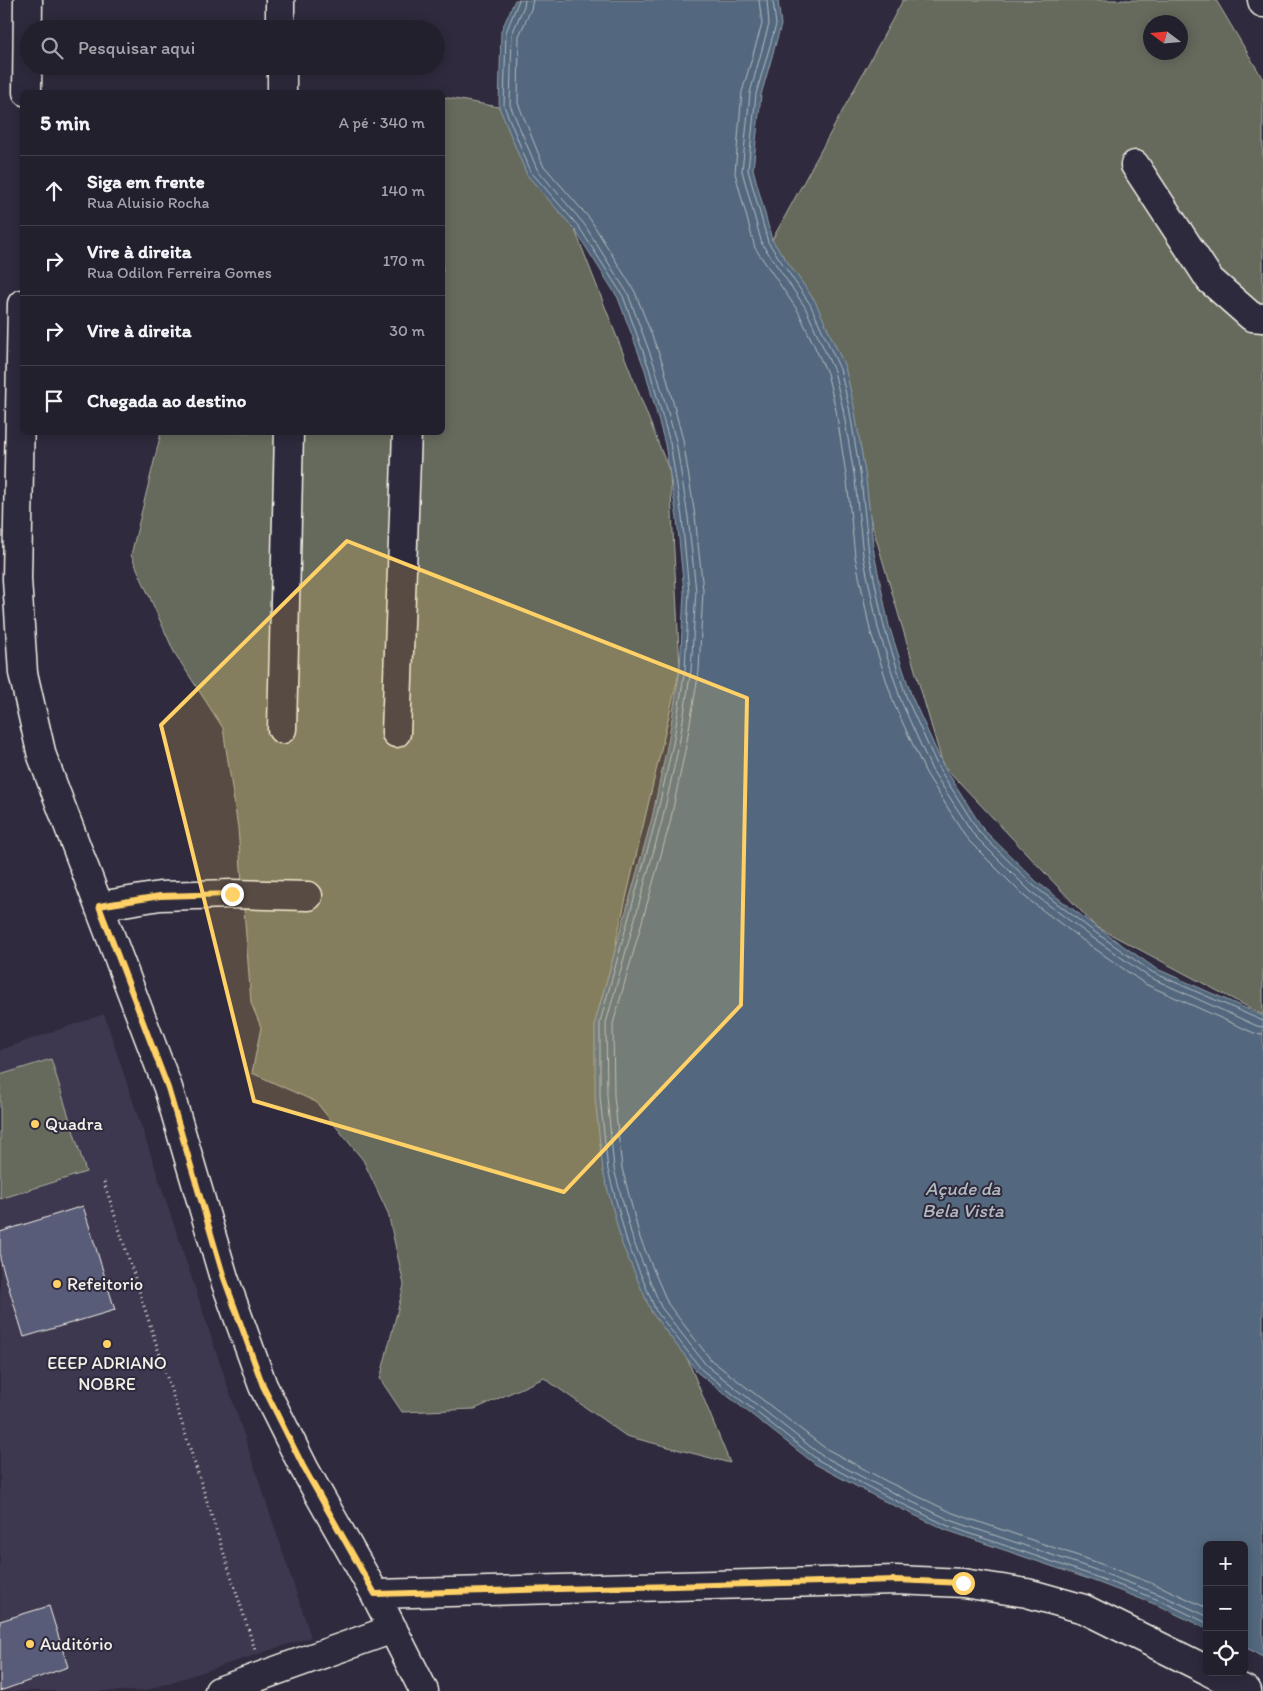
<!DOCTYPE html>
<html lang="pt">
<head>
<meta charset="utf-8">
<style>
	body { margin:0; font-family:Itim,sans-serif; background:#2b2836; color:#f1f3f6 }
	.controls { position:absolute; right:15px; bottom:15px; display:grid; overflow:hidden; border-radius:8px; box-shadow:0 2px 12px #0003 }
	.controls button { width:45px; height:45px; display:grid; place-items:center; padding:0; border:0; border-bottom:1px solid #403e4a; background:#23202e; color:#f1f3f6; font:25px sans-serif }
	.compass { position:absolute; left:1143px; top:15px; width:45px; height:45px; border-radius:50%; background:#23202e; box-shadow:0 2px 12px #0003; rotate:286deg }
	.stop { position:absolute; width:15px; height:15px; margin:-11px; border:4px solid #ffd166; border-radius:50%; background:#fff }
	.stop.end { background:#ffd166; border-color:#fff; box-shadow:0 1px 5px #0008 }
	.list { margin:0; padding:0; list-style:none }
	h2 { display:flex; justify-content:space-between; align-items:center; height:65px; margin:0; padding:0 20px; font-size:21px }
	h2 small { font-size:16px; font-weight:400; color:#a3a3aa }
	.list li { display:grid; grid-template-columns:32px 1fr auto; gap:15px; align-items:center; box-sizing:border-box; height:70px; padding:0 20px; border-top:1px solid #403e4a }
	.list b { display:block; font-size:19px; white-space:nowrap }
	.list p { margin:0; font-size:16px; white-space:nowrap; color:#a3a3aa }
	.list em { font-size:16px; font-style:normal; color:#a3a3aa }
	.icon { flex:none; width:28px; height:28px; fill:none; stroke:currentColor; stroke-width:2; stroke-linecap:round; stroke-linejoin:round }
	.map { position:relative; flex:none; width:1263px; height:1691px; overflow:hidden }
	.search { position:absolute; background:#23202e; box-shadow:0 2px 12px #0003; left:20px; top:20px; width:425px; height:55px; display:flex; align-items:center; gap:12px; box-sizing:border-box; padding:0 18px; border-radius:28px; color:#a3a3aa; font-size:19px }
	.panel { position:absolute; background:#23202e; box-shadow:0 2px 12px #0003; left:20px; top:90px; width:425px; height:345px; border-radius:8px }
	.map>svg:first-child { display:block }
	.built { fill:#3c394f }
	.green { fill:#666b5d; stroke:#adaea2; fill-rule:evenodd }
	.water { fill:#52687e; stroke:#939fa8 }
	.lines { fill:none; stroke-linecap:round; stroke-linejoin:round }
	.shore { stroke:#b3babe; stroke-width:1 }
	.building { fill:#595c78; stroke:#f4f1e8 }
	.minor-casing { stroke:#f4f1e8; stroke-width:31 }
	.major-casing { stroke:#f4f1e8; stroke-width:31 }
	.path { stroke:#f4f1e8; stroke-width:3; stroke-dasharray:1 4; stroke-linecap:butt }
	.minor { stroke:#2f2a3d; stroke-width:28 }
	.major { stroke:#2f2a3d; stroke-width:28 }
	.route { stroke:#ffd166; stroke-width:6 }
	.marked { fill:#ffd166; fill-opacity:0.2; stroke:#ffd166; stroke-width:4; stroke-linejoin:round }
	.poi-dot { fill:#ffd166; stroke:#2f2a3d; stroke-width:2 }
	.labels { text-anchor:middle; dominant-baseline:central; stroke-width:4; stroke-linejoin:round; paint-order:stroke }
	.poi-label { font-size:18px; fill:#f4f1e8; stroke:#2f2a3d; text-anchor:start }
	.water-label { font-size:19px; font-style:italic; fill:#b3babe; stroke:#2f2a3d }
</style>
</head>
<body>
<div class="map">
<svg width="1263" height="1691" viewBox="0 0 1263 1691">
	<rect width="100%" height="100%" fill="#2f2a3d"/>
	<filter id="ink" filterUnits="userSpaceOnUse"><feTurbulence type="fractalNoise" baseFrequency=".02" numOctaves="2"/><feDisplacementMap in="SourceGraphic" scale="10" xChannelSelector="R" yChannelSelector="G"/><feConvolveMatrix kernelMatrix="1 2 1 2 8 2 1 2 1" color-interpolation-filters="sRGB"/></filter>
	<g filter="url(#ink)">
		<path class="built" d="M104,1014L311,1637L144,1691H0V1050Z"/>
		<path class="green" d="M903,0H1216L1263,79V1015L1095,926L943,765L870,518L861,449L772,240ZM1150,22H1180V52H1150Z
			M443,97L499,107L575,230L670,473L680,669L617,937L600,1145L730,1463L626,1436L544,1378L475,1409L402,1412L380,1379L404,1285L388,1213L363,1160L316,1102L252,1073L261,1027L251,1003L238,828L223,728L174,652L131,555L161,433L442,432Z
			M51,1059L86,1172L0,1199V1075Z"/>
		<path class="water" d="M515,0H778L781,25L761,95L753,169L772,240L815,301L845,367L854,406L866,479L874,553L889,626L912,697L943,765L983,829L1037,882L1095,926L1155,968L1263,1016V1656L1244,1647V1545H1207V1629L1157,1605L1086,1578L946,1530L880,1499L815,1464L698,1373L652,1313L622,1244L603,1171L595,1097V1022L652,818L668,742L680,669L684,592L677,518L665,444L645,370L618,298L575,230L527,175L499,107L501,31Z"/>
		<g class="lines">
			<path class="shore" d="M519,0L506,32L504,106L531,172L579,227L623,296L649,368L670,443L682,517L689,592L685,669L673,744L656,819L600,1022V1097L608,1170L627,1242L656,1311L702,1370L818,1460L882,1494L948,1526L1088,1574L1159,1600L1207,1623
				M525,0L524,6L512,34L510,105L537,169L584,224L628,294L655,367L676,441L688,517L696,591L691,670L679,745L662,821L606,1023L607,1096L614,1169L633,1240L661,1307L706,1365L821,1455L885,1489L950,1520L1090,1568L1161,1595L1207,1616
				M533,0L531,9L519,36L518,103L543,165L590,219L635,292L663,364L683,440L695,516L703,590L699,671L686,746L670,823L613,1024L614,1096L622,1168L640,1238L668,1304L711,1360L825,1448L888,1482L953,1513L1093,1561L1164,1588L1207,1608
				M759,0L762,24L742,92L735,173L755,248L798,311L827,373L836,410L847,481L855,556L870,630L894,704L926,773L968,840L1025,897L1084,941L1145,984L1254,1033L1263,1034
				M767,0L769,24L750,93L742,171L762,244L805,307L834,371L843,409L855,480L863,555L878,628L901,701L932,770L974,835L1030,891L1089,935L1149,977L1257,1026L1263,1027
				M773,0L776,25L756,94L748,170L768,242L810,304L840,369L849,407L861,479L869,554L884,627L907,699L938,767L979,832L1034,886L1092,930L1152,972L1263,1021"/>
		</g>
		<path class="building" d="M83,1206L115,1310L24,1337L0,1259V1232Z
			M49,1606L68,1667L0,1691V1621Z"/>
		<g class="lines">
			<defs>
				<path id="minor" d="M280,0V29
					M282,66V92
					M27,92L28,0
					M1135,165L1210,280L1252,317L1263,318
					M22,304L17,579L23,673L42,756L168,1088L224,1278L263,1386L304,1468L375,1594L424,1691
					M282,729L289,432
					M396,733L407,432
					M99,906L160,896L232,894L308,896
					M375,1594L896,1580L963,1583L1027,1593L1084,1609L1207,1670
					M1210,1672L1247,1691
					M219,1691L393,1629"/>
				<path id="major" d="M1262,0L1263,3"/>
			</defs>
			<use href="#minor" class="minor-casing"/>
			<use href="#major" class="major-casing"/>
			<path class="path" d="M104,1182L255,1650"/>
			<use href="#minor" class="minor"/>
			<use href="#major" class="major"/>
		</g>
	</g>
	<g class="lines" filter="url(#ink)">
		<path class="route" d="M232,894L160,896L99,906L168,1088L224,1278L263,1386L304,1468L375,1594L896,1580L963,1583"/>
	</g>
	<path class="marked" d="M347,541L747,698L741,1005L564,1192L254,1101L161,725Z"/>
	<g class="poi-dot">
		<circle cx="35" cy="1124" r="5"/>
		<circle cx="57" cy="1284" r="5"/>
		<circle cx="107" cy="1344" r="5"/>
		<circle cx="30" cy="1644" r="5"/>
	</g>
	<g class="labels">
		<g class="poi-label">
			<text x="45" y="1124">Quadra</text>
			<text x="67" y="1284">Refeitorio</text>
			<text x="107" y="1363" text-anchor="middle">EEEP ADRIANO<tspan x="107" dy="21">NOBRE</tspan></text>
			<text x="40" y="1644">Auditório</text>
		</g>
		<g class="water-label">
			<text x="963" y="1188">Açude da<tspan x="963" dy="22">Bela Vista</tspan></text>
		</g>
	</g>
</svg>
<div class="controls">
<button>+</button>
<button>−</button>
<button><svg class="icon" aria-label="locate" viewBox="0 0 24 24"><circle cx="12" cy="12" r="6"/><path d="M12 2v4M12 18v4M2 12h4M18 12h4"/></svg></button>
</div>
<svg class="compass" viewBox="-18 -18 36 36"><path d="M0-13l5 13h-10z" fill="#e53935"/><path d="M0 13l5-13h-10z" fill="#a3a3aa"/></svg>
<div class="stop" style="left:963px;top:1583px"></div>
<div class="stop end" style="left:232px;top:894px"></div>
<div class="search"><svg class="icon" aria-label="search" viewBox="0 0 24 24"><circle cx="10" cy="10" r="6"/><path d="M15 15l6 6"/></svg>Pesquisar aqui</div>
<section class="panel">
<h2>5 min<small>A pé · 340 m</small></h2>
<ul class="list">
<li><svg class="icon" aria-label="ahead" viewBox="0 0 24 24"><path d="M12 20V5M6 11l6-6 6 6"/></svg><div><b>Siga em frente</b><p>Rua Aluisio Rocha</p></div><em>140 m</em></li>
<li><svg class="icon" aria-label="right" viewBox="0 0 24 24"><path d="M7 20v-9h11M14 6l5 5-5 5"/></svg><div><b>Vire à direita</b><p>Rua Odilon Ferreira Gomes</p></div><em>170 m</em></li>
<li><svg class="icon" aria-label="right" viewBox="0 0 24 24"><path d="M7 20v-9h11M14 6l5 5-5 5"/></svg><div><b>Vire à direita</b></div><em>30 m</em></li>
<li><svg class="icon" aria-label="arrive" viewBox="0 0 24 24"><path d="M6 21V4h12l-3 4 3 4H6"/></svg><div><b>Chegada ao destino</b></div></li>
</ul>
</section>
</div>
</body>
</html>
